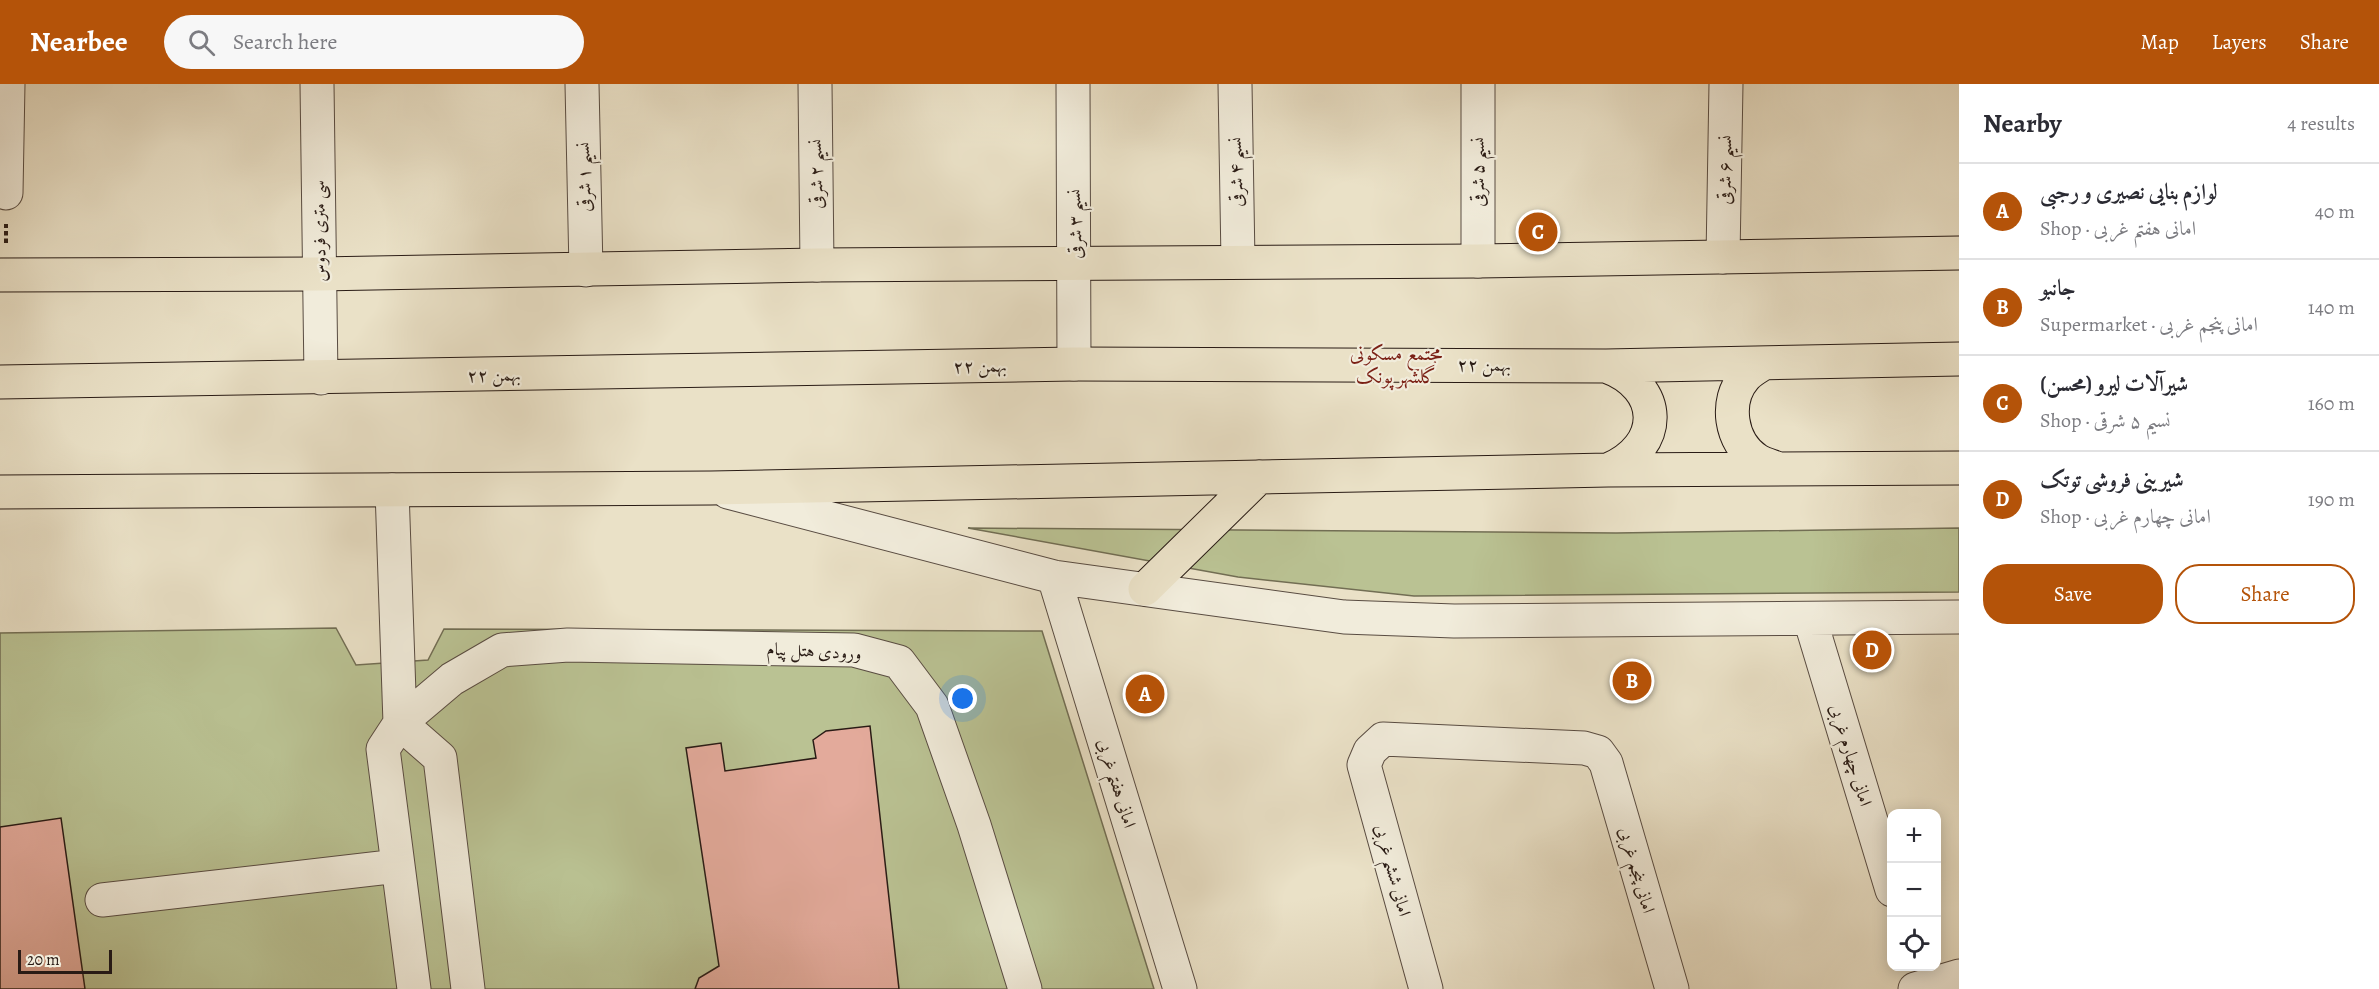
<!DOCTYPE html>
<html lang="en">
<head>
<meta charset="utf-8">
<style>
	body { margin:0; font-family:Alegreya,Amiri,serif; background:#f7f7f7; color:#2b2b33 }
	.controls { position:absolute; right:18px; bottom:18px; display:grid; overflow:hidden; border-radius:12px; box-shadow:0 3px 15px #0003 }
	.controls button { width:54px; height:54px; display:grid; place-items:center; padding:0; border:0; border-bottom:2px solid #e1e1e2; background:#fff; color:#2b2b33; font:30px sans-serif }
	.scale { position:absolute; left:18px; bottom:15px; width:94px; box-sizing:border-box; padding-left:6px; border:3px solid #291b15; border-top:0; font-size:16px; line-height:21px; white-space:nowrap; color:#291b15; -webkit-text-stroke:4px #f1ecdb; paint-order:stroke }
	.you { position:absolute; left:963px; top:615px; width:21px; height:21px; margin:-15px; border:4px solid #fff; border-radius:50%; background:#1a73e8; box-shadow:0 0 0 9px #1a73e833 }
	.badge { display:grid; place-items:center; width:39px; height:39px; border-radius:50%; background:#b45309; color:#fff; font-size:20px; font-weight:700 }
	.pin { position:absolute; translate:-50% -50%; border:3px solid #fff; box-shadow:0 2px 6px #0006 }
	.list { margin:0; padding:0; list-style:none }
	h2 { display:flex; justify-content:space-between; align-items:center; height:78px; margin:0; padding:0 24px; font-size:26px }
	h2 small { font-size:20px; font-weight:400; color:#7c7c81 }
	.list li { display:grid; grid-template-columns:39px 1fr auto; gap:18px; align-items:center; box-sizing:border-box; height:96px; padding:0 24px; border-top:2px solid #e1e1e2 }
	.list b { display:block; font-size:22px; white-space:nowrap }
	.list p { margin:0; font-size:20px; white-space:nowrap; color:#7c7c81 }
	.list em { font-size:20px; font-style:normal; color:#7c7c81 }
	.actions { display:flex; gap:12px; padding:18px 24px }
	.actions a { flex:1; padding:14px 0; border:2px solid #b45309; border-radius:24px; text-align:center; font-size:21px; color:#b45309 }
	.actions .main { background:#b45309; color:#fff }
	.icon { flex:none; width:33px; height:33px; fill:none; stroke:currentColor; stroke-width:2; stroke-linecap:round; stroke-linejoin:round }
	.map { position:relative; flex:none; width:1959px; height:905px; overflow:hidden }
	header { display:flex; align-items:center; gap:36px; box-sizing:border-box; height:84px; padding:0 30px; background:#b45309; color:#fff }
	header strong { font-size:28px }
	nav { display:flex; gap:33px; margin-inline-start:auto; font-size:21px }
	.search { width:420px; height:54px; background:#f7f7f7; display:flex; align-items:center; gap:15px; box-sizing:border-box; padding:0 21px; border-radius:33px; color:#7c7c81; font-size:22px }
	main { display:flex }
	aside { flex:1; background:#fff }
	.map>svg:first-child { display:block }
	.green { fill:#bac293; stroke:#726e54; stroke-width:1.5 }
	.building { fill:#e3aa9b; stroke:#291b15; stroke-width:1.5 }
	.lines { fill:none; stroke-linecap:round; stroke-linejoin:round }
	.minor-casing { stroke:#594c42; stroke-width:35 }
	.major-casing { stroke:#291b15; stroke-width:35 }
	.highway-casing { stroke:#291b15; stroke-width:35 }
	.path { stroke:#291b15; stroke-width:4; stroke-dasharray:4.5 3; stroke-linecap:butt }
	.minor { stroke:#f1ecdb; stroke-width:33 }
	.major { stroke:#eae1c7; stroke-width:33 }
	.highway { stroke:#eae1c7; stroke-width:33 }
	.labels { text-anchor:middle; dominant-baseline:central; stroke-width:4.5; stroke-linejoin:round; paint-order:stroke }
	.street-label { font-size:18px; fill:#291b15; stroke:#f1ecdb }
	.neighbourhood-label { font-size:20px; fill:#7a1f14; stroke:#f1ecdb }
</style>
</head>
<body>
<header>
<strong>Nearbee</strong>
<div class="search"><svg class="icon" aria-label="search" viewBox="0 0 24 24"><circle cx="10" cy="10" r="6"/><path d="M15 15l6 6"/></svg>Search here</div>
<nav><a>Map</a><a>Layers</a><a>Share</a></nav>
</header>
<main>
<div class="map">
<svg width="1959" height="905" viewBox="0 0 1959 905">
	<rect width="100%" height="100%" fill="#eae1c7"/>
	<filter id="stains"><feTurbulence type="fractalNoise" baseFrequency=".00333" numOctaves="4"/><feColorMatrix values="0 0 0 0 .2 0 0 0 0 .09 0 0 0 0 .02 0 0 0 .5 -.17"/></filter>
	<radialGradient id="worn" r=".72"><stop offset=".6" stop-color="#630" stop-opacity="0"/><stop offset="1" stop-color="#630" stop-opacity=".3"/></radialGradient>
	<path class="green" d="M968,444L1616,449L1959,444V508L1414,512L1238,493Z
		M336,544L356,581L428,576L444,545L1042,547L1154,905H0V549Z"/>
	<path class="building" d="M870,642L899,905H695L699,894L719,882L686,664L721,659L725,687L816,674L813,656L826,647Z
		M61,734L85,905H0V743Z"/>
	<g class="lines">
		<defs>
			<path id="minor" d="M317,0L321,294
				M582,0L586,186
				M815,0L817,181
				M1073,0L1074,280
				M1235,0L1238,177
				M6,109L8,0
				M1723,173L1726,0
				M1478,177V0
				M392,406L400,639L383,665L414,905
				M728,408L1054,493L1344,533L1454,537L1959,533
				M1054,493L1180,905
				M1810,535L1892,806
				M400,639L452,595L502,566L568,561L854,566L899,578L932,622L974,741L1025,905
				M400,639L440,674L468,905
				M102,816L398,782
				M1426,905L1364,681L1370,667L1383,655L1584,664L1598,668L1606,679L1672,905
				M1915,905L1959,892"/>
			<path id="major" d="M0,191L319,190L817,181L1478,177L1959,169"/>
			<path id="highway" d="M1764,279C1758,283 1750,287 1745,293C1724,317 1730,358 1757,376C1763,380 1772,382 1779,385
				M1606,282C1664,303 1665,362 1608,386
				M0,298L1074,280L1606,282L1959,275
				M0,408L711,404L1608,386L1959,384
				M1145,505L1259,393"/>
		</defs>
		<use href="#minor" class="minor-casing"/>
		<use href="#major" class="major-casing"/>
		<use href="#highway" class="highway-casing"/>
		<path class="path" d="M6,159V140"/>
		<use href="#minor" class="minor"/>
		<use href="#major" class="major"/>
		<use href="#highway" class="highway"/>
	</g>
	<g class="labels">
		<g class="street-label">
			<text transform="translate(1725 86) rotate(-89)">نسیم ۶ شرقی</text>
			<text transform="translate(1236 88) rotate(-91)">نسیم ۴ شرقی</text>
			<text transform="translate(1478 88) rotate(-90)">نسیم ۵ شرقی</text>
			<text transform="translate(816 90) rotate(-91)">نسیم ۲ شرقی</text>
			<text transform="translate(584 93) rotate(-91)">نسیم ۱ شرقی</text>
			<text transform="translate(1075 140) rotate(-91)">نسیم ۳ شرقی</text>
			<text transform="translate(319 147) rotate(-91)">سی متری فردوس</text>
			<text x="1484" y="281">۲۲ بهمن</text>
			<text transform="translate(980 282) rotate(-1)">۲۲ بهمن</text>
			<text transform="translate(494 291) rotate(-1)">۲۲ بهمن</text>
			<text transform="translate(814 567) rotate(3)">ورودی هتل پیام</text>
			<text transform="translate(1851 671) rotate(73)">امانی چهارم غربی</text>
			<text transform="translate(1117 699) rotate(73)">امانی هفتم غربی</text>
			<text transform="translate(1393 786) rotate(75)">امانی ششم غربی</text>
			<text transform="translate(1637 786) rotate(74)">امانی پنجم غربی</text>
		</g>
		<g class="neighbourhood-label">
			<text x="1396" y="269">مجتمع مسکونی<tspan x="1396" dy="23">گلشهر پونک</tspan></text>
		</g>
	</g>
	<rect width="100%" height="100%" filter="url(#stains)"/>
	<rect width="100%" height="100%" fill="url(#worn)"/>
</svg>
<div class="controls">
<button>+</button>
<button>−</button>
<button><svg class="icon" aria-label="locate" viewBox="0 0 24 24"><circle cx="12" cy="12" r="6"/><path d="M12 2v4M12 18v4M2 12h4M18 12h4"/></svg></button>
</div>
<div class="scale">20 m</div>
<div class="you"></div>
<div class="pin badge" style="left:1145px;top:610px">A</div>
<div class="pin badge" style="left:1632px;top:597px">B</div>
<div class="pin badge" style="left:1538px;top:148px">C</div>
<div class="pin badge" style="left:1872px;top:566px">D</div>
</div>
<aside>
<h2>Nearby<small>4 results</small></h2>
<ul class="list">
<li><span class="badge">A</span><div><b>لوازم بنایی نصیری و رجبی</b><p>Shop · امانی هفتم غربی</p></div><em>40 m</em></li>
<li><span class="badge">B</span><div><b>جانبو</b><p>Supermarket · امانی پنجم غربی</p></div><em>140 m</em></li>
<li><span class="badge">C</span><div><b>شیرآلات لیرو (محسن)</b><p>Shop · نسیم ۵ شرقی</p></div><em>160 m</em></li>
<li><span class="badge">D</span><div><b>شیرینی فروشی توتک</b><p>Shop · امانی چهارم غربی</p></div><em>190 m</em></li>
</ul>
<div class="actions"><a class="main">Save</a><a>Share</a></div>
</aside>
</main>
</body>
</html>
